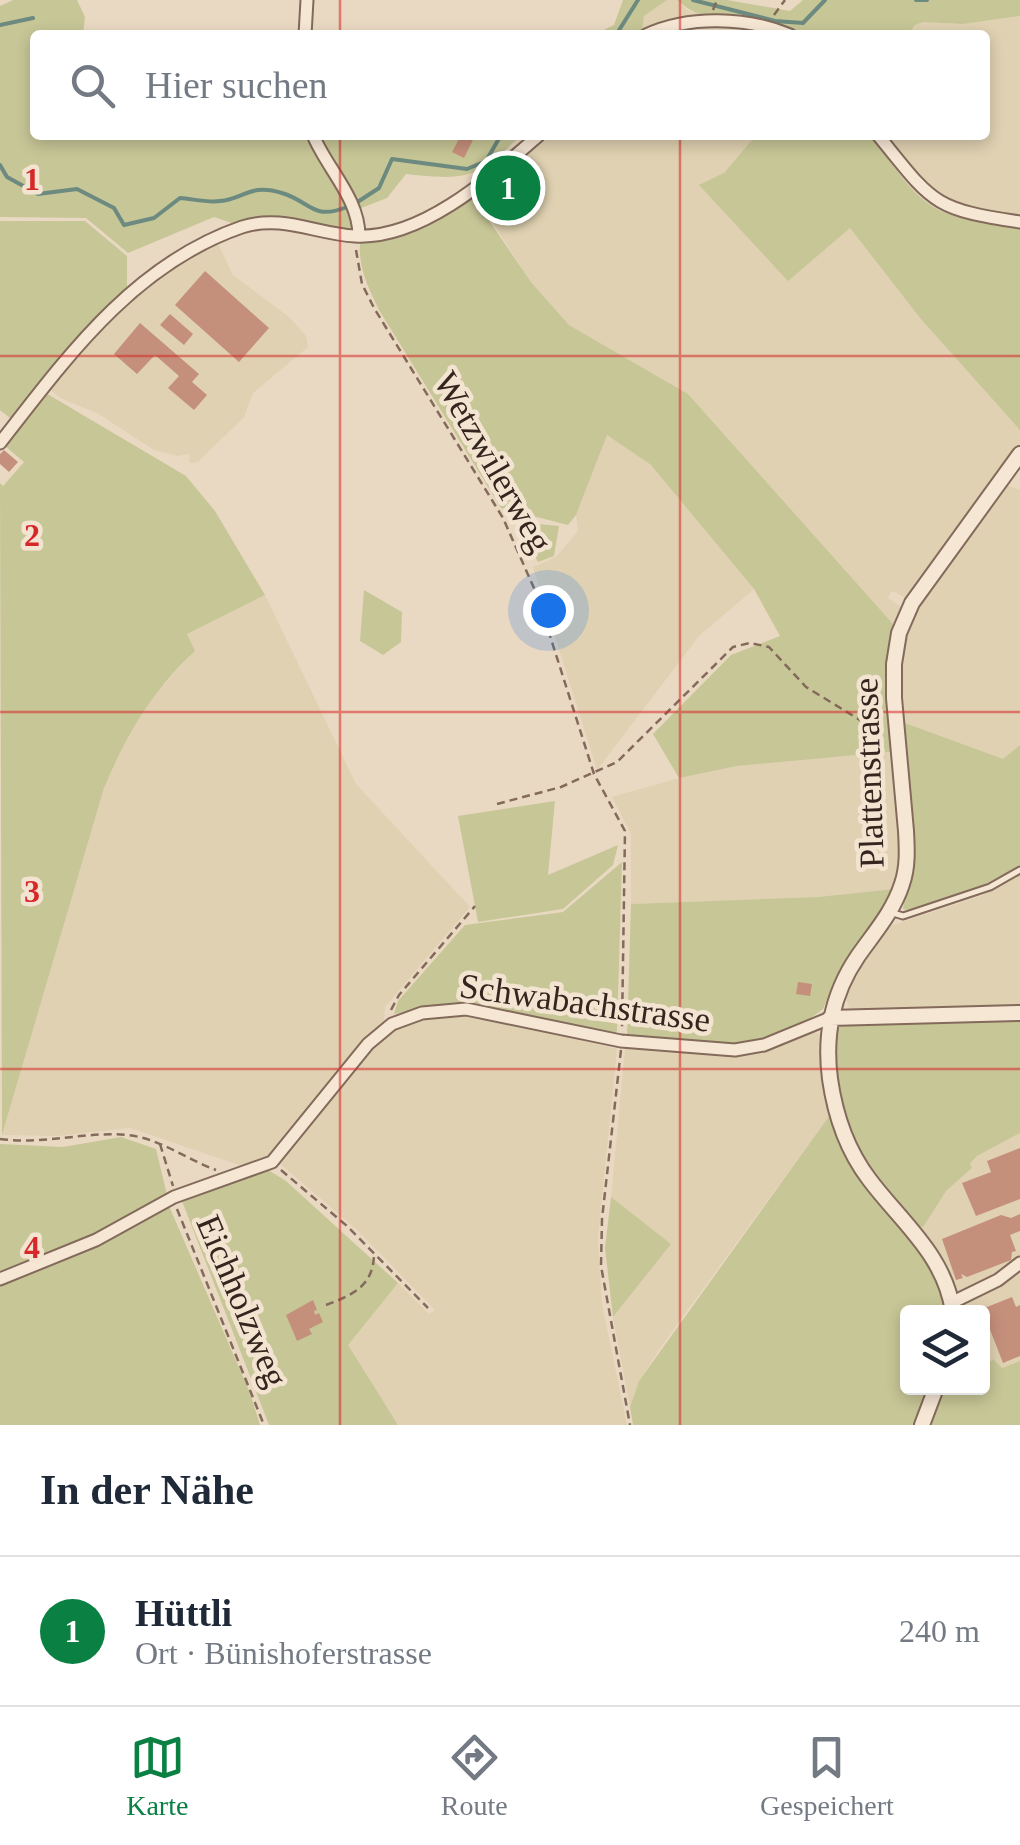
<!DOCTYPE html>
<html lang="de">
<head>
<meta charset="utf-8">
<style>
	body { margin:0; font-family:"Times New Roman",serif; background:#f2f2f3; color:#1f2937 }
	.controls { position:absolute; right:30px; bottom:30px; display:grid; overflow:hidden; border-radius:10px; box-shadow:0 5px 15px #0003 }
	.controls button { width:90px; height:90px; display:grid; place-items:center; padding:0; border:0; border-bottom:2px solid #e0e1e3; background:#fff; color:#1f2937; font:50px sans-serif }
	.you { position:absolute; left:548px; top:610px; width:35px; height:35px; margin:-25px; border:8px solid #fff; border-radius:50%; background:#1a73e8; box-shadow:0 0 0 15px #1a73e833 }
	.badge { display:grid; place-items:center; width:65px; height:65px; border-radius:50%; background:#0b8043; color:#fff; font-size:32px; font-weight:700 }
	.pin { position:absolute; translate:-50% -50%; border:5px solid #fff; box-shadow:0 2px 10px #0006 }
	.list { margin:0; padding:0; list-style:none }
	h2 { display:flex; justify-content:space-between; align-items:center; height:130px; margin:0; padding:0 40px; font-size:42px }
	h2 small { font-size:32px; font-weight:400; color:#747a83 }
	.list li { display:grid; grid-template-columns:65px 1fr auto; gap:30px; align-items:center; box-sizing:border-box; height:150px; padding:0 40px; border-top:2px solid #e0e1e3 }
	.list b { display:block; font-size:38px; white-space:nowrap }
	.list p { margin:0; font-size:32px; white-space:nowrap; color:#747a83 }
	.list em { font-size:32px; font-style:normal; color:#747a83 }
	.icon { flex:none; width:55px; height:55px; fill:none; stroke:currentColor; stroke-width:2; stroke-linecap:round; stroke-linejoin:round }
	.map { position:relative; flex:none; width:1020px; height:1425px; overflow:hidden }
	.search { position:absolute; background:#fff; box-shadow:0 5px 15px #0003; left:30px; right:30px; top:30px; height:110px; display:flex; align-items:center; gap:25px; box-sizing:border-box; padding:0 35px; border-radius:10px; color:#747a83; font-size:38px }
	.sheet { height:280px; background:#fff }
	nav { display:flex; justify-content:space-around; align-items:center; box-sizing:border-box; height:140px; border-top:2px solid #e0e1e3; background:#fff; font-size:28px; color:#747a83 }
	nav a { display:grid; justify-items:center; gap:5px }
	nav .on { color:#0b8043 }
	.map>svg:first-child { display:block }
	.farmland { fill:#dfd1b1 }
	.green { fill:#c7c697 }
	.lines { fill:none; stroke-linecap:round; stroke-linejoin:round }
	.stream { stroke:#6c8a7f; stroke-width:4 }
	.building { fill:#c5907b }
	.service-casing { stroke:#836a5b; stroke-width:9 }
	.minor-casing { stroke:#836a5b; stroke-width:15 }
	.tertiary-casing { stroke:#836a5b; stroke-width:18 }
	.path { stroke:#836a5b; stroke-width:2.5; stroke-dasharray:8 5; stroke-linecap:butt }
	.service { stroke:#f6e7d5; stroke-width:5 }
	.minor { stroke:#f6e7d5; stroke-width:11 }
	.tertiary { stroke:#f6e7d5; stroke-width:14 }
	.grid { fill:none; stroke:#d62828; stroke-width:2.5; stroke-opacity:0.55 }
	.labels { text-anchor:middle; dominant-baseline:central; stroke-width:9; stroke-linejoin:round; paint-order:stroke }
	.street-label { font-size:35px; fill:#34251e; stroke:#f2e4d1 }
	.grid-label { font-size:32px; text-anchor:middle; font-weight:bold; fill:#d62828; stroke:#f2e4d1; stroke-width:9; stroke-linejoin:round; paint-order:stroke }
</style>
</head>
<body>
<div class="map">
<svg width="1020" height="1425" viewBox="0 0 1020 1425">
	<rect width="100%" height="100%" fill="#ead9c2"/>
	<path class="farmland" d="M667,0H677L687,10L708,17L673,20L676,35H644L642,31L644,16Z
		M1020,16V217L958,207L933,193L884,135H985V35H908L915,25L923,22L963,24Z
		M546,135H756L724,173L700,186L850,228L920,318L1020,430V443L908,599L892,591L888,598L903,608L893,624L688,394L569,325L531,282L491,220L530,186L511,166Z
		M218,244L233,275L289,317L306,336L308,347L253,393L244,417L198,462L190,463L189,454L178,456L154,450L97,413L60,398L47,387L111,315L161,274Z
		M607,435L651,465L754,589L699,636L597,770L533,567L556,557L578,531L576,515Z
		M1003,484L1020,490V745L1004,760L902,722L899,664L905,634L917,607Z
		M265,595L356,784L470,907L385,1007L384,1021L353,1051L270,1154L259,1162L239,1165L130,1128L58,1136L2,1135L104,788L122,744L146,705L194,651L187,634Z
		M889,752L901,840L900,870L894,889L818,897L631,904V834L612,797L679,778L737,766Z
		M1020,875V1008L864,1014L850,1010L845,995L852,977L890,926L981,896Z
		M470,1014L617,1049L598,1238L602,1304L627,1425H398L347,1345L398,1283L429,1314L435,1310L357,1230L278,1162L368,1050L397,1028L429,1015Z
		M812,1032L818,1033L822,1038L832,1112L663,1344L639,1381L630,1407L613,1317L671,1244L611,1197L625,1049L721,1054Z
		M1020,1133V1361L1002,1368L987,1363L983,1349L982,1312H958L948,1275L933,1246L917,1227L946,1191L972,1168L970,1165L977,1156Z"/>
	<path class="green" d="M13,0H77L85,17L83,35H35V135H522C474,178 471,181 406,174L387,198L356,210L359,236L296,224L243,227L214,217L128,253L86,218L0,217V6Z
		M623,0H667L644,16L642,31L636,35H593L614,25Z
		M677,0H727L790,11L803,0H1020V16L963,24L923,22L915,25L908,35H799L790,30C754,24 704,26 677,0Z
		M756,135H871C891,161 911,197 941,211C965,222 995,223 1020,226V430L920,318L850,228L788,281L699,185L724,173Z
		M473,197L531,282L569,325L688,394L893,624L888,675L892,750L889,752L737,766L679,778L653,734L731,655L780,636L754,589L651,465L607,435L576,515L568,525L501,508L379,310C369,289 358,268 360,243C406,236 434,220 473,197Z
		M0,221H85L127,256V288L96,318L10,418L0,410Z
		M44,392L186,476L215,511L265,595L187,634L195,651C152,691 126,735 104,788L2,1135L0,483L3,486L24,462L5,446Z
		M516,522L559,526L554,556L538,562Z
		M364,590L402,612L401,642L383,655L360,641Z
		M902,722L1003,759L1020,745V866L982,886L908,910L903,909L908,879Z
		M555,801L548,875L618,845L613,865L563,909L478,922L458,816Z
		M622,862L617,1031L613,1036L471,1005H442L394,1014L398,1001L465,925L563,912Z
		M894,889L840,969L823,1009L804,1023L765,1039L734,1045L627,1036L631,904L818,897Z
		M1020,1017V1133L977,1156L970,1164L972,1168L946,1191L923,1227H917C902,1210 884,1193 870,1174C842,1136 831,1079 834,1032L842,1025Z
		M832,1112L941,1282L947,1312H908V1388H930L915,1425H633L630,1407L639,1381Z
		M121,1137L156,1149L167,1195L114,1226L0,1271V1144L63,1147Z
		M268,1170L286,1181L398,1283L348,1345L398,1425H269L182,1201Z
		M611,1197L671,1244L613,1317L605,1248Z
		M169,1206L250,1393L260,1425H0V1286L96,1248Z
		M983,1349L987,1362L994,1360L1002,1368L1020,1361V1425H927L942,1388H982Z"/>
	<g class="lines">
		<path class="stream" d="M693,0L775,21L803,23L825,0
			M916,0H927
			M0,25L33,18
			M616,35L638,0
			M0,165L7,177L38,194L77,189L114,208L124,225L154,218L180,198C193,199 208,203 220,201C244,199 250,183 282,193C310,201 312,221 347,207
			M356,203L379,188L392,159L467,169L486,161L501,135"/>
	</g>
	<path class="building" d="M461,135L473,140L464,158L452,152Z
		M505,175L521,191L511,200L496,185Z
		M205,271L269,328L239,362L175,305Z
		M170,314L193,334L184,345L160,325Z
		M140,323L199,374L192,382L207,395L194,410L168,388L179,376L155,355L137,374L114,354Z
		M4,450L18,462L9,472L0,464V454Z
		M798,982L812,984L810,996L796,994Z
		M1020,1148V1199L976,1216L962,1183L991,1172L987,1161Z
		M1020,1214V1231L1010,1235L1016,1251L1012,1252L1011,1260L967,1277L961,1274L963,1278L956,1280L942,1239L1001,1215L1011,1218Z
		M1012,1297L1016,1307L1020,1305V1356L1003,1363L982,1309Z
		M313,1300L317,1310L314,1311L315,1315L319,1313L323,1322L309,1329L312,1334L297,1341L286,1315Z"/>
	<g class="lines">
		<defs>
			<path id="service" d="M893,913L903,916L990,887L1020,870"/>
			<path id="minor" d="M305,35L307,0
				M646,35C689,15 747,17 790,35
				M313,135C327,169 359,198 359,236
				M878,135C933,203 932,209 1020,222
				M0,443C67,357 134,264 242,227C282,214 316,234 355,236C422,240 492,176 539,135
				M0,1279L96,1240L174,1197L272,1162L368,1044L392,1024L422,1013L466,1009L621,1041L735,1050L764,1045L830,1018
				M951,1303L998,1280L1020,1263"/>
			<path id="tertiary" d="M830,1018L1020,1013
				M953,1312C945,1255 901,1222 869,1179C847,1150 835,1114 830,1079C824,1034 832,994 858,956C874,933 893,912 902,884C908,867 907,849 906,831L894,698V664L899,633L912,603L1020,454
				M922,1425L936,1388"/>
		</defs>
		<use href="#service" class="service-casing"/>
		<use href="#minor" class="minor-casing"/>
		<use href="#tertiary" class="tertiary-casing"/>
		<path class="path" d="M713,10L717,0
			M774,15L785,0
			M356,250L362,284L374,308L503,518L537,595L594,774L625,831L622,1027
			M497,804L561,787L617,762L733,647L750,643L769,647L806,687L883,734
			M391,1010L399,995L475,906
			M621,1050L602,1219L601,1266L630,1425
			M0,1139C46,1145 85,1131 127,1135C159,1138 186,1159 216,1170
			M160,1144L173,1186
			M281,1170L347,1226L428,1308
			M177,1209L264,1425
			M326,1305C353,1295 373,1286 374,1255"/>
		<use href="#service" class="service"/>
		<use href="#minor" class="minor"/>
		<use href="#tertiary" class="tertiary"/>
	</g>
	<path class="grid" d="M340,0V35M680,0V35M340,135V1425M680,135V1425M0,356H1020M0,712H1020M0,1069H1020"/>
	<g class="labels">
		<g class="street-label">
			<text transform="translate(493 462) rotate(60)">Wetzwilerweg</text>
			<text transform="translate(869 773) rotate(-92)">Plattenstrasse</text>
			<text transform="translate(585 1003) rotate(8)">Schwabachstrasse</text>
			<text transform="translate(242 1301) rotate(67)">Eichholzweg</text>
		</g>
	</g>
	<g class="grid-label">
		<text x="32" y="190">1</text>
		<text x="32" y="546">2</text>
		<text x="32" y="902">3</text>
		<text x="32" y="1258">4</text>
	</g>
</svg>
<div class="controls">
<button><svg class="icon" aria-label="layers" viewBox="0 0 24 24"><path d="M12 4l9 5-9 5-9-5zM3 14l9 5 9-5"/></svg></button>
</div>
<div class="you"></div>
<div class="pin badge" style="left:508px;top:188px">1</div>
<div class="search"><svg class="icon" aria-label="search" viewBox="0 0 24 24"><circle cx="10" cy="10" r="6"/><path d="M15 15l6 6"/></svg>Hier suchen</div>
</div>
<section class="sheet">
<h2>In der Nähe<small></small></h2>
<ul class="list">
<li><span class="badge">1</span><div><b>Hüttli</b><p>Ort · Bünishoferstrasse</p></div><em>240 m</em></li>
</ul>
</section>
<nav>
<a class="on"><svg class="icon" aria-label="map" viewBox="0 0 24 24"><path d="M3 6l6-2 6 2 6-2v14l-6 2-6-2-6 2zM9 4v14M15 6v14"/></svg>Karte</a>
<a><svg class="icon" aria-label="directions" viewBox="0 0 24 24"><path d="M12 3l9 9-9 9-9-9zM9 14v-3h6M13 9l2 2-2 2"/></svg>Route</a>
<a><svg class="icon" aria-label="saved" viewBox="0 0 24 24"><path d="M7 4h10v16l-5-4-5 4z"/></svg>Gespeichert</a>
</nav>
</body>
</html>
